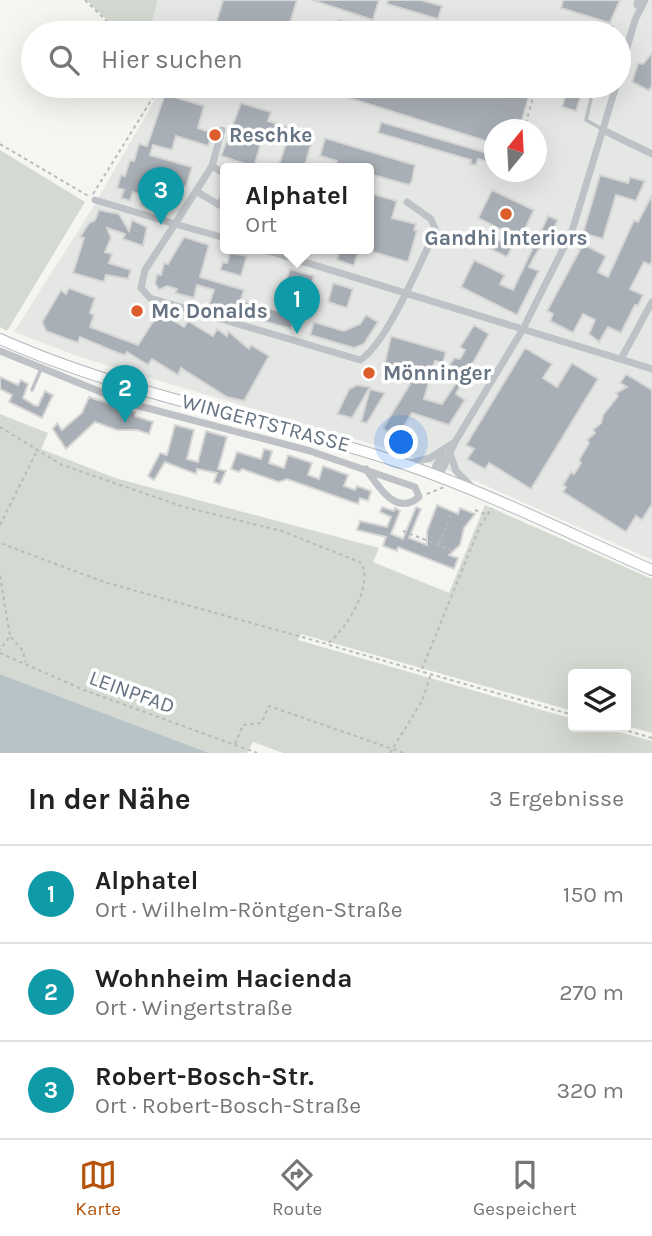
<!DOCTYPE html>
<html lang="de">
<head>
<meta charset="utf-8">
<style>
	body { margin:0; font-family:Karla,sans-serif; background:#f6f6f6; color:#222 }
	.controls { position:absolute; right:21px; bottom:21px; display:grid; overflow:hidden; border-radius:7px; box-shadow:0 7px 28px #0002 }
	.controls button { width:63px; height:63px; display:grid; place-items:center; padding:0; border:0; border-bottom:2px solid #e0e0e0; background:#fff; color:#222; font:35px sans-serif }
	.compass { position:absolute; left:484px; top:119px; width:63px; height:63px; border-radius:50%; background:#fff; box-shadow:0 7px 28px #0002; rotate:18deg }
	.you { position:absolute; left:402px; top:443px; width:24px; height:24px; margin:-18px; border:5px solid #fff; border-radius:50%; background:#1a73e8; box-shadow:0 0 0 10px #1a73e833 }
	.badge { display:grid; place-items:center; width:46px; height:46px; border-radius:50%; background:#b45309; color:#fff; font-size:23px; font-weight:700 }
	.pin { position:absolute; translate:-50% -58px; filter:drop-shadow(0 2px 4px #0008) }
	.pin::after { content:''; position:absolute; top:37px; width:24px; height:21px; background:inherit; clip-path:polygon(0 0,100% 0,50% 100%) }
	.popup { position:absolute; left:220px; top:163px; width:154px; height:91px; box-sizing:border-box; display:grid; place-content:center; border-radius:7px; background:#fff; filter:drop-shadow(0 2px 5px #0005); font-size:23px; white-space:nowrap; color:#767676 }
	.popup b { font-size:26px; color:#222 }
	.popup::after { content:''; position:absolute; left:50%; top:100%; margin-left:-14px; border:14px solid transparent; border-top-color:#fff }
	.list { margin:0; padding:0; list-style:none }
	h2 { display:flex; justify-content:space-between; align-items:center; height:91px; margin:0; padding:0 28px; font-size:30px }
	h2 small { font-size:23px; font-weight:400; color:#767676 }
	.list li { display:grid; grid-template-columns:46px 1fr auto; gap:21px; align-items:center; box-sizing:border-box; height:98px; padding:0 28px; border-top:2px solid #e0e0e0 }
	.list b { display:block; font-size:26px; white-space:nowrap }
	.list p { margin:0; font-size:23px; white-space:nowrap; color:#767676 }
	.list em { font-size:23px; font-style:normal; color:#767676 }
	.icon { flex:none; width:38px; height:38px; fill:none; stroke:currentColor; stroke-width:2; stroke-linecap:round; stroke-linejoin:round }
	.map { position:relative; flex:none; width:652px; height:753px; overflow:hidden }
	.search { position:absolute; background:#fff; box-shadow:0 7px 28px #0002; left:21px; right:21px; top:21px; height:77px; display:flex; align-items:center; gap:18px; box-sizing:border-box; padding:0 24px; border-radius:38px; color:#767676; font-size:26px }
	.sheet { height:385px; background:#fff }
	nav { display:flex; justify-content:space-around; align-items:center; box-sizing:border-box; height:98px; border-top:2px solid #e0e0e0; background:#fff; font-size:19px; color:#767676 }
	nav a { display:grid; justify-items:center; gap:4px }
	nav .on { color:#b45309 }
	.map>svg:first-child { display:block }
	.built { fill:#e5e7e5; fill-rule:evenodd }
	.green { fill:#d4dad1 }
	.water { fill:#b8c3c8 }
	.building { fill:#a9afb6; stroke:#d6d6d4; stroke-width:2 }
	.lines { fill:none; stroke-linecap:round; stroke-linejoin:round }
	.secondary-casing { stroke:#b3b7bc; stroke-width:12 }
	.path { stroke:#b8babd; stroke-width:2; stroke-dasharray:3.5 3.5; stroke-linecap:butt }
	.lane { stroke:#bec1c5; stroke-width:3.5 }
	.street { stroke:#bec1c5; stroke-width:7 }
	.secondary { stroke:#fff; stroke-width:10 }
	.poi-dot { fill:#de5c29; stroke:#fff; stroke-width:2.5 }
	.labels { text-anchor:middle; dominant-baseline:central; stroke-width:7; stroke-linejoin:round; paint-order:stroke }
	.poi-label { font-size:21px; font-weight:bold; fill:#657382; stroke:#fff; text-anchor:start }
	.street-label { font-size:21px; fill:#657382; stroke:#fff }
</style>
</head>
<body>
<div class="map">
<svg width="652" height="753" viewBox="0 0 652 753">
	<rect width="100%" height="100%" fill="#f5f5f1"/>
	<path class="built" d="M158,0H652V560L480,483L399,452L80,357L14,332L93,207L163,86H619V33H149ZM494,130H536V172H494ZM225,168H369V248H225Z"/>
	<path class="green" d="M86,0H158L149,33H121Z
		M0,150L85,202L7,331L0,327Z
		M0,414L48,433L41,449L115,478L379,548L373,562L449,593L485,505L652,579V733L626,726V674H573V711L301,634L298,640L573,719V727H601L652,741V753H283L253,742L247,753H209L0,674Z"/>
	<path class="water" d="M0,674L209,753H0Z"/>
	<path class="building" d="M223,0H297L287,33H213Z
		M312,0H379L373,20Z
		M388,0H421L442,6L438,19L387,4Z
		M563,0H620L610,23L561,8Z
		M338,20L377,32V33H334Z
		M652,53V86L649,91L632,82L638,63L643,64Z
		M311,86H532L519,130H494V141L489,142Z
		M568,86H584L576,111L562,107Z
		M165,94L204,106L198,128L213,133L208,146L176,136L172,150L153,145L150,155L192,167L186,187L161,180L153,209L141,205L144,196L133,192L130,201L121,198L124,190L117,188L121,175L125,176L130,160L134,161L139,144L147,146Z
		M241,103L271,112L268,121L314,135L304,168H278L286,143L263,136L254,167L221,156Z
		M381,122L494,155L492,163L478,159L476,165L470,164L471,160L378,133Z
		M325,138L415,165L412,181L409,185L369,174V168H335L337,161L320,156Z
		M600,175L628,183L630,177L645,181L636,201L616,195L603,239L583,233Z
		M492,190L534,210L520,239L478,218Z
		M369,193L397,201L392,218L416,224L414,230L417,231L408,262L369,251L371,229L369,228Z
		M652,195V261L650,265L644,262L630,289L643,295L638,306L635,305L621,333L608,327L599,342L589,334L595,320L583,314L573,333L550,321L553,314L547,311L583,244L606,256L598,272L608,277L634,220L638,222Z
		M99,210L119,214L129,231L132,220L147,227L143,246L123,239L125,234L107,228L111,238L105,252L112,254L109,263L131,270L128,279L106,275L104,282L73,273L84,238L80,237L89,223L95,220Z
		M548,216L558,220L551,234L557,237L552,247L543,243L534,257L529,267L539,271L517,315L461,287L474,260L505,275L500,284L513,290Z
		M475,229L512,247L507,257L470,239Z
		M184,237L209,245L200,277L244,290L241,300L295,316L291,329L209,305L214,290L197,285L194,298L175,293L177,289L167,286L159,290L155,283L157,274L161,275L164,263L168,264Z
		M340,248H359L354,266L337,260Z
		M230,253L247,256L241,276L220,270L223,262L227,263Z
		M290,269L314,276L308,296L283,289Z
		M333,283L353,289L347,308L328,302Z
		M69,288L95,298L90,313L94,315L90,327L138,345L159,312L184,327L188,321L213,336L217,329L227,336L228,331L249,349L251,345L269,356L244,401L227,397L181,368L178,375L152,359L148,365L127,352L125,355L118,353L80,337L78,343L46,331L42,322L61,290L66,294Z
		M366,315L378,322L364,344L354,348L310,335L314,322L344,331L360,324Z
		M474,325L489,334L456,394L465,400L449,425L412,413L397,437L389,434L383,428L410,384L382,376L391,336L446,352L443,363L435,361L424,399L442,404L456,383L444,375L454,358L460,359L465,350L460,347Z
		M525,348L552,364L543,378L557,387L572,363L598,379L531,489L489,463L485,469L467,459L474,449L466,445Z
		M626,374L652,390V504L642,520L636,516L626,532L563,492L566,487L563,485L571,472L574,474L581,463L579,460L589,443L587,440L595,433L593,430L601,423L603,415L618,396L616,393L627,387L620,383Z
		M0,377L18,385L21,380L28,384L23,398L34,405L38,406L45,391L53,395L42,418L9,402L12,395L0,389Z
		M357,385L370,387L352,418L337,414L349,389Z
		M370,389L385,393L367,423L361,422Z
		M89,397L135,412V416L153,422L149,434L137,430H117L95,422L66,449L53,429L57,423L62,430L82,413Z
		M175,425L194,430L187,459L198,462L206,431L227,437L218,469L226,471L220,484L214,482L217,473L197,469L196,474L165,462L154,480L148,476L160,453L167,455Z
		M264,449L272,451L269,463L284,468L288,455L312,463L308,475L319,479L323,466L348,475L344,486L355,490L357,486L371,491L368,501L360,498L358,504L287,479L279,482L242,469L239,472L231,469L237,452L261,459Z
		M437,505L458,514L460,508L475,514L464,528L460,545L449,555L458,558L454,569L398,547L397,551L383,546L386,537L357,530L360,521L387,527L391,517L380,512L382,507L394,511L395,508L400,511L391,534L403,539L416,507L421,509L409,538L427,545V531Z"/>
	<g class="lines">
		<defs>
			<path id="secondary" d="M0,339C130,397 270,419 404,464C489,493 570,534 652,570"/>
		</defs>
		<use href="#secondary" class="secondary-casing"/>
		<path class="path" d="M85,0L119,33
			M524,130L536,86
			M0,144L90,197
			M93,194L160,86
			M0,427L62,465L184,507L282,531L362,563C372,588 347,629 327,644L104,582L0,543
			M427,494L444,487
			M475,510L487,515
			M0,525L37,451
			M403,531L453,551
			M439,544L452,512
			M0,576L10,636L0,650
			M11,637L23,651L25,662
			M329,645L573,715
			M0,653L84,690L257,753
			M422,669L480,526L492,508
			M615,727L652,738
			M235,744L243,725L261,723L269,706L404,753
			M390,753L422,701L431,674"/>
		<path class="lane" d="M610,33L612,27
			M594,86L586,120L602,129
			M32,390L41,369"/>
		<path class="street" d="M637,5L638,0
			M619,75L635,20L645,0
			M603,130L652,154
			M212,166L222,130
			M225,174L212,166L175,224L225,238
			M196,191L219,205L225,195
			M95,200L175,224L145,270L141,288L150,298L360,360C387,344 420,261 436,231L431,219L407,202
			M259,248L652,369
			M0,351L128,403L310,451L415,487L419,497C396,517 378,486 366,469
			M621,359L652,302
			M451,456L456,471L471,486
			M406,464L430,458L455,442
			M432,475L442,453
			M439,477L455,442L523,329L572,231L616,86"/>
		<use href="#secondary" class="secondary"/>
	</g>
	<g class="poi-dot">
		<circle cx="215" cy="135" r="7"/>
		<circle cx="506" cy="214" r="7"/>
		<circle cx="137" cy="311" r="7"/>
		<circle cx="369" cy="373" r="7"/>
	</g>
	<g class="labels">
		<g class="poi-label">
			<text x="229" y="135">Reschke</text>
			<text x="506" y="238" text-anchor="middle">Gandhi Interiors</text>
			<text x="151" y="311">Mc Donalds</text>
			<text x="383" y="373">Mönninger</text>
		</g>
		<g class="street-label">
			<text transform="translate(266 423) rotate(15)">WINGERTSTRASSE</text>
			<text transform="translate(132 692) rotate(20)">LEINPFAD</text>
		</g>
	</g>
</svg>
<div class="controls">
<button><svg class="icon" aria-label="layers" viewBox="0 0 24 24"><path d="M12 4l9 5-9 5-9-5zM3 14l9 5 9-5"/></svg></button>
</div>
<svg class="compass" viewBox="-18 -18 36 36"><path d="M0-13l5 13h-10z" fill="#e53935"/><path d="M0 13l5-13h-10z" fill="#767676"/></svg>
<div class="you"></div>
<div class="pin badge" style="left:297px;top:334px;background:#0f9aa8">1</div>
<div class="popup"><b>Alphatel</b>Ort</div>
<div class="pin badge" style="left:125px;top:423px;background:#0f9aa8">2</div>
<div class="pin badge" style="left:161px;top:225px;background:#0f9aa8">3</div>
<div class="search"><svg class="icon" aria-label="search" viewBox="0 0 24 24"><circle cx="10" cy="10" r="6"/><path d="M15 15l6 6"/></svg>Hier suchen</div>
</div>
<section class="sheet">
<h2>In der Nähe<small>3 Ergebnisse</small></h2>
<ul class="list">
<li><span class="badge" style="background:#0f9aa8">1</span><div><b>Alphatel</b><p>Ort · Wilhelm-Röntgen-Straße</p></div><em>150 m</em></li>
<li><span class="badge" style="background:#0f9aa8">2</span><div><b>Wohnheim Hacienda</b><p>Ort · Wingertstraße</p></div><em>270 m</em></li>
<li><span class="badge" style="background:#0f9aa8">3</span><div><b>Robert-Bosch-Str.</b><p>Ort · Robert-Bosch-Straße</p></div><em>320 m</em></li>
</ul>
</section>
<nav>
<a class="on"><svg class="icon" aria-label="map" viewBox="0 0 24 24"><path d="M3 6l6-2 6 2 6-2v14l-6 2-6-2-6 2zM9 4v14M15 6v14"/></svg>Karte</a>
<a><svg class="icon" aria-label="directions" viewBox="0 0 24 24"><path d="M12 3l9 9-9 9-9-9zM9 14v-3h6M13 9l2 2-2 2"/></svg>Route</a>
<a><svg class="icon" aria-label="saved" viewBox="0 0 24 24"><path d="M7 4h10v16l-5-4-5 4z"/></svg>Gespeichert</a>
</nav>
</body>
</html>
